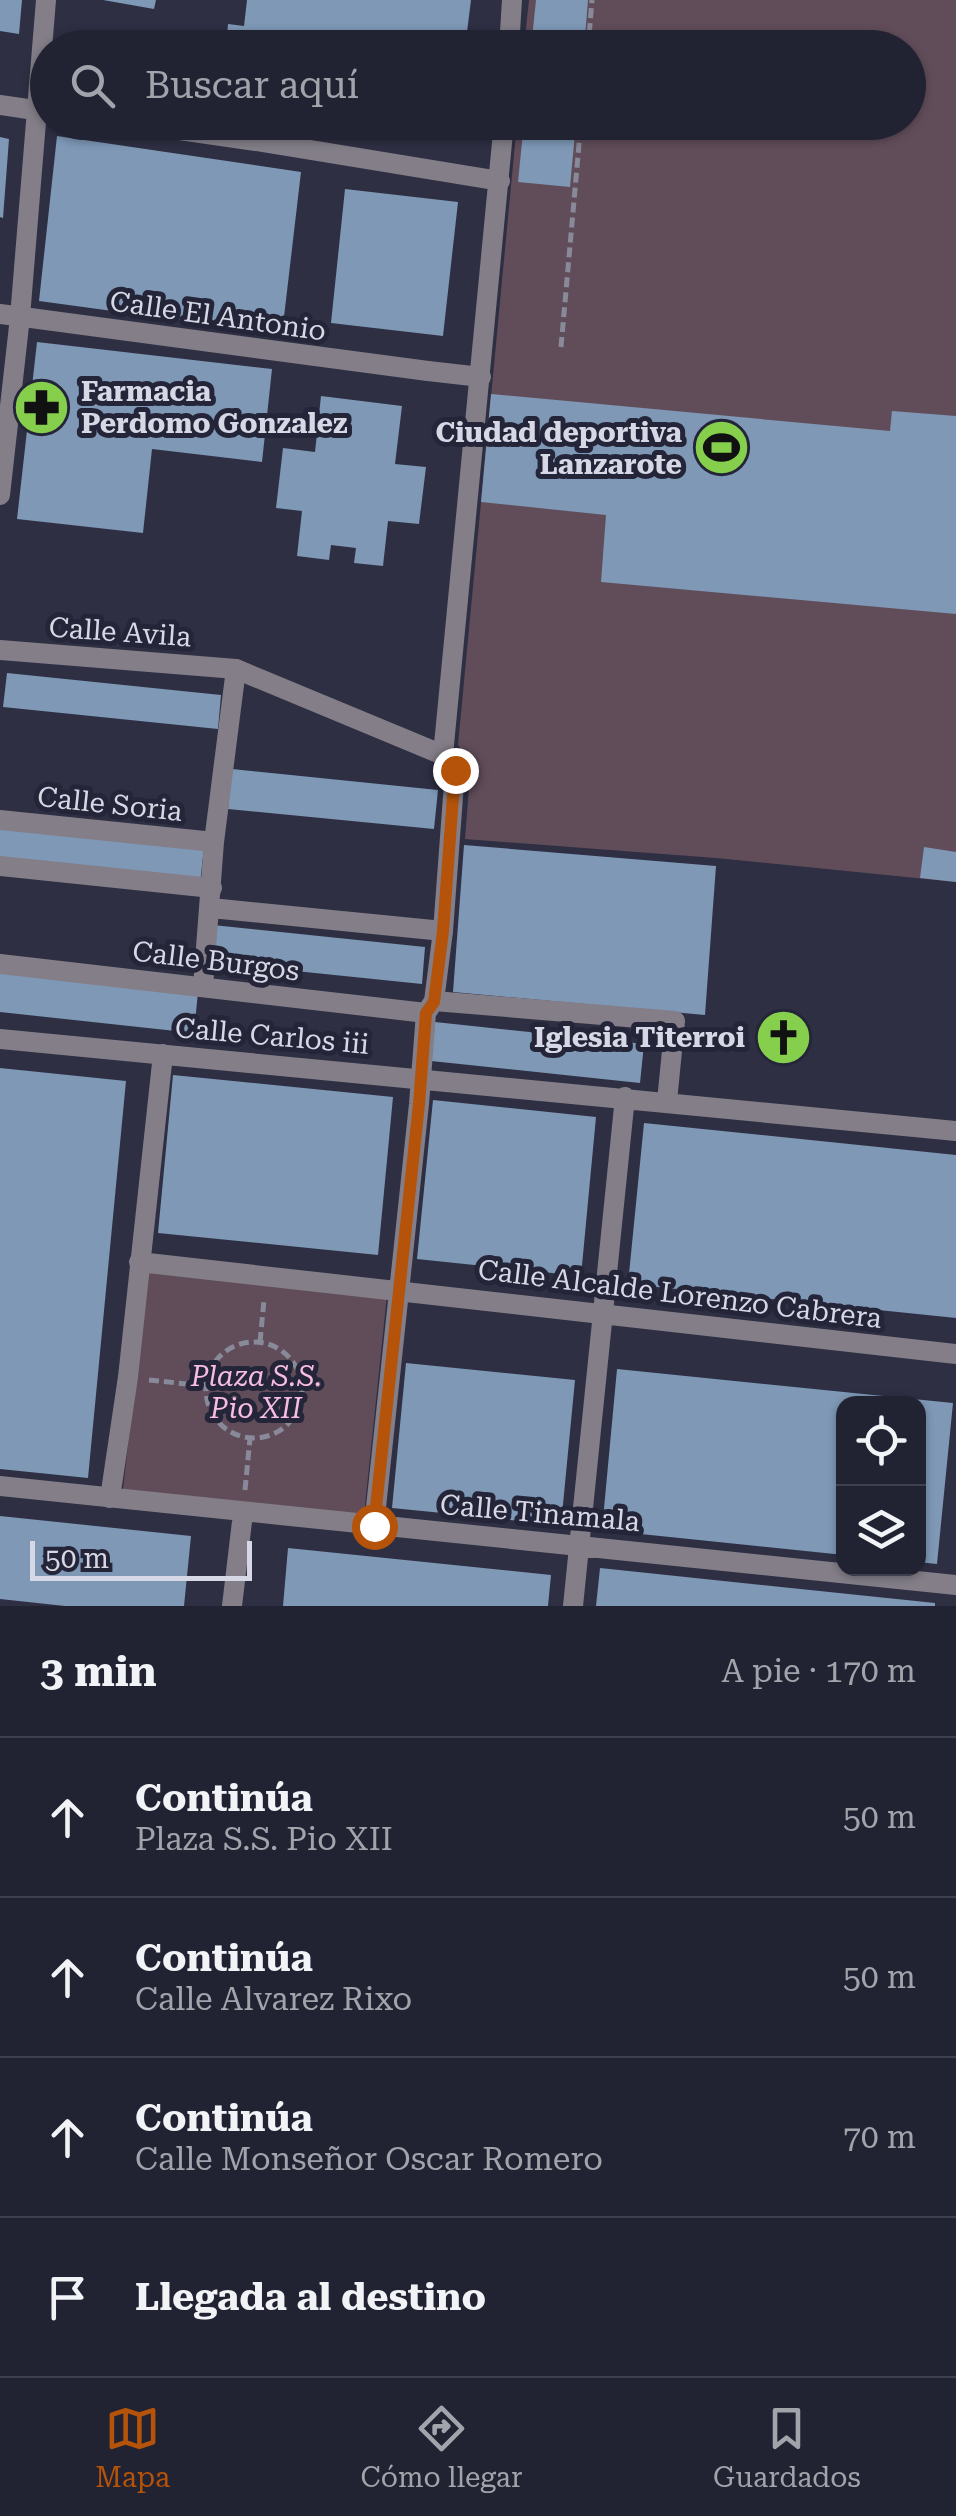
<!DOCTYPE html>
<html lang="es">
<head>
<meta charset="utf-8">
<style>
	body { margin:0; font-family:"Roboto Serif",serif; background:#2a2b3a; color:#f1f3f6 }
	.controls { position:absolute; right:30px; bottom:30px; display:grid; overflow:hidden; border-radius:20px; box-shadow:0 2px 8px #0004 }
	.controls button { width:90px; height:90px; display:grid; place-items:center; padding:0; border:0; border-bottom:2px solid #3f404d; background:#222332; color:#f1f3f6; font:50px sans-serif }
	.scale { position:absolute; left:30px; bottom:25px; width:222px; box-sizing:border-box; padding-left:10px; border:5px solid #d7d8e5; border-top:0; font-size:28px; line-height:35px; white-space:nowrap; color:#d7d8e5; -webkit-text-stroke:8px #242538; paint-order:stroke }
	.stop { position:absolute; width:30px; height:30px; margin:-22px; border:8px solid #b45309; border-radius:50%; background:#fff }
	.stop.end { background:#b45309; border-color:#fff; box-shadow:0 2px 10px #0008 }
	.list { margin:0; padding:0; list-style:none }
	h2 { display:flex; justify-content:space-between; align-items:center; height:130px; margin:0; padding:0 40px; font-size:42px }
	h2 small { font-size:32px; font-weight:400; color:#a2a4ac }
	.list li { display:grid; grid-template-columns:65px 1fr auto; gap:30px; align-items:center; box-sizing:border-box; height:160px; padding:0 40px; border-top:2px solid #3f404d }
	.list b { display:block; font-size:38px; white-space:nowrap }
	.list p { margin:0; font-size:32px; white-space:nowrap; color:#a2a4ac }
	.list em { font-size:32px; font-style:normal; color:#a2a4ac }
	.icon { flex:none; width:55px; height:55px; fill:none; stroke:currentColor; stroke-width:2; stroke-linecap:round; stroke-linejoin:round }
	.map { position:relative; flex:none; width:956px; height:1606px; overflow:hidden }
	.search { position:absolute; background:#222332; box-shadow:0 2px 8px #0004; left:30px; right:30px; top:30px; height:110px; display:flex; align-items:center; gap:25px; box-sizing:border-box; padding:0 35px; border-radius:55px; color:#a2a4ac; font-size:38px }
	.sheet { height:770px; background:#222332 }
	nav { display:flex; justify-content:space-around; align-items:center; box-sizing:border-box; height:140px; border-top:2px solid #3f404d; background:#222332; font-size:28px; color:#a2a4ac }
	nav a { display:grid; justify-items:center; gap:5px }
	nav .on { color:#b45309 }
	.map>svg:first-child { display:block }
	.green { fill:#614d5a }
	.building { fill:#7e98b6 }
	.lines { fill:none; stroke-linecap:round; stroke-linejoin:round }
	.path { stroke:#888999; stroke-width:5; stroke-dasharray:10 5; stroke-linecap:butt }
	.pedestrian { stroke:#837e88; stroke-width:20 }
	.minor { stroke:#837e88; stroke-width:20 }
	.tertiary { stroke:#837e88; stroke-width:20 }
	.route { stroke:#b45309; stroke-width:12 }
	.labels { text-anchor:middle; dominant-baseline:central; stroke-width:10; stroke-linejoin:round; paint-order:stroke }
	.street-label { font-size:28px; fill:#d7d8e5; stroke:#242538 }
	.poi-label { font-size:28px; font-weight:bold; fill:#d7d8e5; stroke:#242538; text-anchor:end }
	.park-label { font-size:28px; font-style:italic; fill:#f7bce2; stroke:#242538 }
</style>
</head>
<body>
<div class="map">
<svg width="956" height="1606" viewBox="0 0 956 1606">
	<rect width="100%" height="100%" fill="#2e2f43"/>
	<path class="green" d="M529,0H956V882L716,858L465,839L471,762L458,745L517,123L908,122V48L524,47Z
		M148,1270L387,1295L364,1515L123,1489Z"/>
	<path class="building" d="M0,0H22L19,34L0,31Z
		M103,0H156L154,9Z
		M247,0H471L465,48H226L228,24L244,26Z
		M536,0H588L584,48H531Z
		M65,38L117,45V48H63Z
		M524,122H576L570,187L518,182Z
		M57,136L301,172L282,334L39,301Z
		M0,137L9,139L3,218L0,217Z
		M345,189L458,202L443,336L331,323Z
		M37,342L272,369L262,462L152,449L143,533L17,519Z
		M491,394L890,431L892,411L956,416V614L601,582L606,515L481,502Z
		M321,396L402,406L395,464L426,467L419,524L388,521L383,566L354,563L356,548L331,545L329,560L297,556L302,511L276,508L283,448L315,452Z
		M7,673L221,695L218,729L3,707Z
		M232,769L438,790L434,829L228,809Z
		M0,827L204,847L200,884L0,863Z
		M464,845L716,866L705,1015L453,992Z
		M924,847L956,852V882L920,878Z
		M213,925L425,947L422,984L209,962Z
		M0,970L198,992L194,1033L0,1012Z
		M435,1022L644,1044L640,1083L431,1061Z
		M0,1068L126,1081L88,1478L0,1469Z
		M173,1075L393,1097L378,1255L158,1233Z
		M433,1100L596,1117L581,1276L417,1259Z
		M644,1123L956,1155V1318L628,1284Z
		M406,1363L575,1380L561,1525L392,1508Z
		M617,1369L953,1403L937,1564L918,1562V1404H844V1555L602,1530Z
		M0,1516L191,1536L184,1606H65L0,1599Z
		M288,1548L551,1575L548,1606H283Z
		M600,1568L935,1603V1606H596Z"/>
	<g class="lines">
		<path class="path" d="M588,48L592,0
			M561,347L581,122
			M206 1390a48 48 0 1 1 96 0a48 48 0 1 1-96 0Z
			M260,1342L264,1300
			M149,1380L206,1386
			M245,1490L250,1438"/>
		<path class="pedestrian" d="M509,48L512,0
			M256,141L500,181
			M428,371L481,377
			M443,755L504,122
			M0,820L214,842
			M0,866L212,888
			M211,908L443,931
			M0,964L426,1013
			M203,987L214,842L236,669"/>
		<path class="minor" d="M0,105L48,112
			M124,122L256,141
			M0,314L428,371
			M0,650L236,669L443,755L455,770L443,931L434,1001L426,1013L419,1104L374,1526
			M434,1001L675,1021L667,1101
			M0,1039L956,1131
			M139,1262L956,1354
			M0,1486L956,1585
			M110,1498L128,1377L163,1054
			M232,1606L243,1513
			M573,1606L625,1097"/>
		<path class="tertiary" d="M0,495L20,317L46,0"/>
	</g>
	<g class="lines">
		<path class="route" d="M374,1526L419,1104L426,1013L434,1002L443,931L455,770"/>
	</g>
	<defs>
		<symbol id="pharmacy-disc" viewBox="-11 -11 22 22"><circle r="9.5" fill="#85cf4d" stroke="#242538"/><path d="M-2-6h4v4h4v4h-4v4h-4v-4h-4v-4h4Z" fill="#111"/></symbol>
		<symbol id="stadium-disc" viewBox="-11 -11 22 22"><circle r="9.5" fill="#85cf4d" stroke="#242538"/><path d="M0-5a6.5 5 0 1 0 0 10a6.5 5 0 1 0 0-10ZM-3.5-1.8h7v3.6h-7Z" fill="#111"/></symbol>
		<symbol id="church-disc" viewBox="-11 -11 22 22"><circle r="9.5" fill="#85cf4d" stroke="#242538"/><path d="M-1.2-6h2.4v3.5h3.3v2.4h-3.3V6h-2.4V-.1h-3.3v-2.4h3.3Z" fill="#111"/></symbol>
	</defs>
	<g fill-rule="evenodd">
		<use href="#pharmacy-disc" x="10" y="376" width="63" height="63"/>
		<use href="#stadium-disc" x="690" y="416" width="63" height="63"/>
		<use href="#church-disc" x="752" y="1006" width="63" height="63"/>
	</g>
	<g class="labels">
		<g class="street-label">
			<text transform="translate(218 316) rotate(8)">Calle El Antonio</text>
			<text transform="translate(120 632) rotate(4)">Calle Avila</text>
			<text transform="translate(110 804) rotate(6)">Calle Soria</text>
			<text transform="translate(216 961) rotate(7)">Calle Burgos</text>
			<text transform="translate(272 1036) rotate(5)">Calle Carlos iii</text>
			<text transform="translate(680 1294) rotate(7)">Calle Alcalde Lorenzo Cabrera</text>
			<text transform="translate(540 1513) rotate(5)">Calle Tinamala</text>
		</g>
		<g class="poi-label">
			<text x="81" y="391" text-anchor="start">Farmacia<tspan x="81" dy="32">Perdomo Gonzalez</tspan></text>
			<text x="682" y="432">Ciudad deportiva<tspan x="682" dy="32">Lanzarote</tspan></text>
			<text x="745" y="1037">Iglesia Titerroi</text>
		</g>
		<g class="park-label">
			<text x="256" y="1376">Plaza S.S.<tspan x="256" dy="32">Pio XII</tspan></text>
		</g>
	</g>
</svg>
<div class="controls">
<button><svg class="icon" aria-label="locate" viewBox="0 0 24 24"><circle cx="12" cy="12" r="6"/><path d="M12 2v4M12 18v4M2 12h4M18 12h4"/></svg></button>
<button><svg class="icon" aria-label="layers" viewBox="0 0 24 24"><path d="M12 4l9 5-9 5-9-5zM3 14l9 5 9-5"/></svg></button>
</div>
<div class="scale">50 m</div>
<div class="stop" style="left:374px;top:1526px"></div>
<div class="stop end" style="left:455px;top:770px"></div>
<div class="search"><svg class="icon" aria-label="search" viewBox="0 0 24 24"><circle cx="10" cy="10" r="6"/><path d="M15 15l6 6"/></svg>Buscar aquí</div>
</div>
<section class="sheet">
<h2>3 min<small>A pie · 170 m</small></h2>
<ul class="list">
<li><svg class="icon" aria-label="ahead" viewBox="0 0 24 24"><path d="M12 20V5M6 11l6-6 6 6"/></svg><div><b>Continúa</b><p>Plaza S.S. Pio XII</p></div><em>50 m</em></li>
<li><svg class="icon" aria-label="ahead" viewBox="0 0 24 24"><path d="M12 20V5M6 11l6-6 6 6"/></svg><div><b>Continúa</b><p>Calle Alvarez Rixo</p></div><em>50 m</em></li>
<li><svg class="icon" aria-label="ahead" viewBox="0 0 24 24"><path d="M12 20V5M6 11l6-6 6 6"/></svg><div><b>Continúa</b><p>Calle Monseñor Oscar Romero</p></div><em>70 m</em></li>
<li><svg class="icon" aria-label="arrive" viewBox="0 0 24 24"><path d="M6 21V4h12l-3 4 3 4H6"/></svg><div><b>Llegada al destino</b></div></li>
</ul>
</section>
<nav>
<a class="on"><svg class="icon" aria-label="map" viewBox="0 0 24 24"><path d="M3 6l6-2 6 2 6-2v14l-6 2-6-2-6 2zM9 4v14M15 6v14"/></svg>Mapa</a>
<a><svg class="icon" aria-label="directions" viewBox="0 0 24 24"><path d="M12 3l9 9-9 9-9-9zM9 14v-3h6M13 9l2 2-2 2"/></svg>Cómo llegar</a>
<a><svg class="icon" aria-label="saved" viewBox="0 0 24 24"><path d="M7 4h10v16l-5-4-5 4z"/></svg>Guardados</a>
</nav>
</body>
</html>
